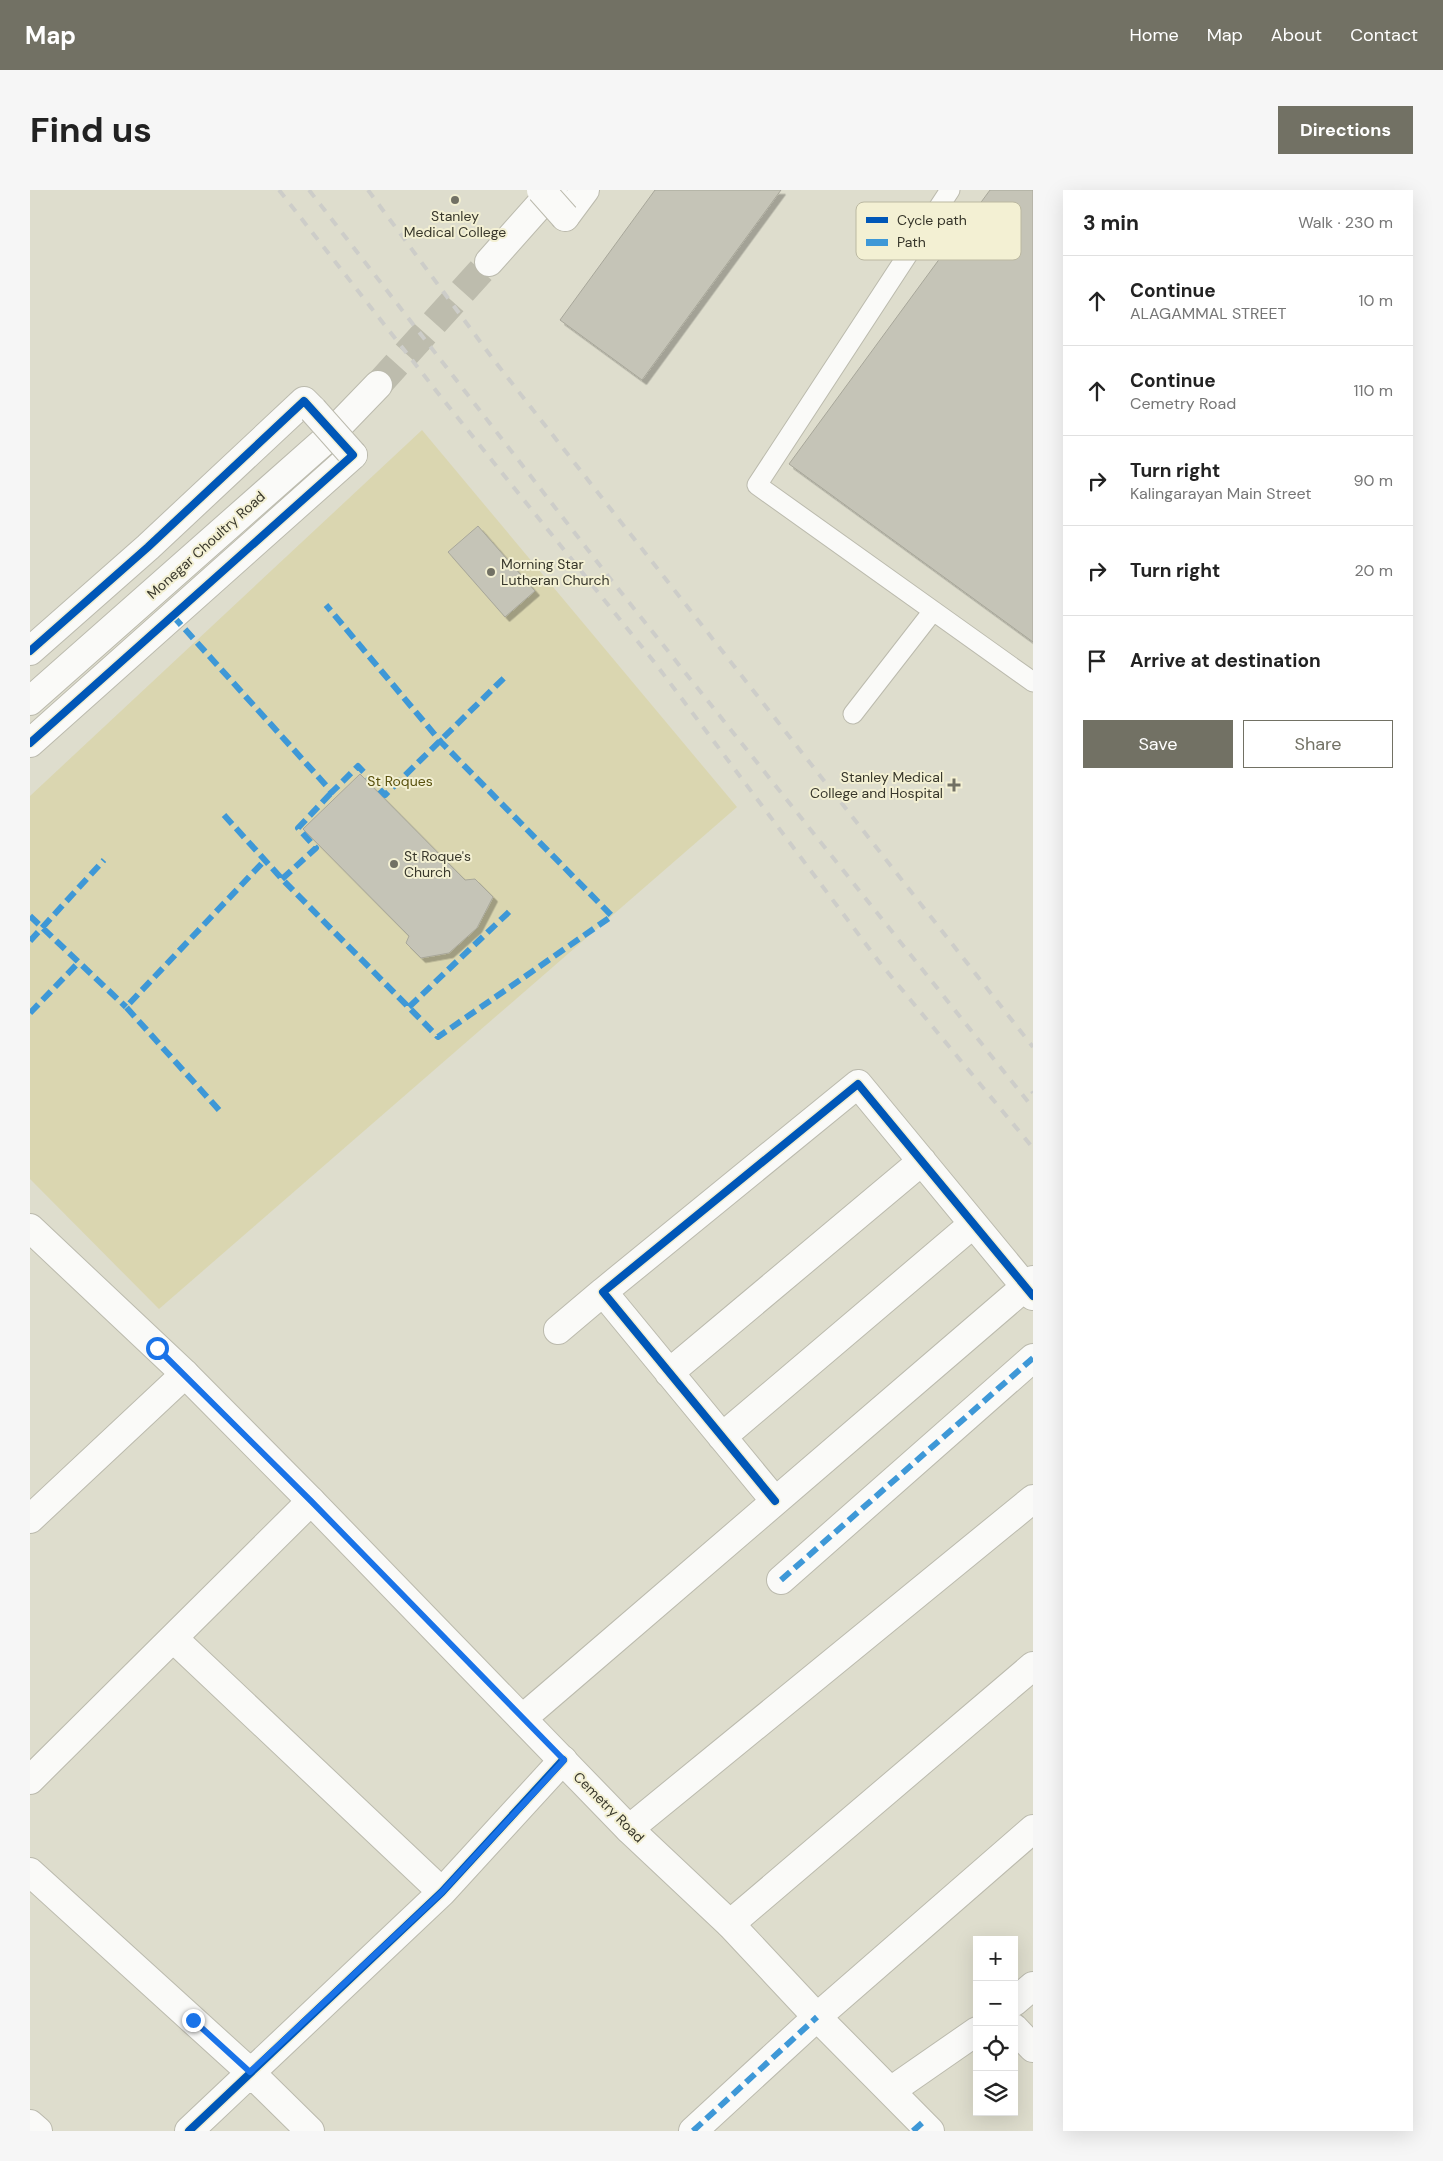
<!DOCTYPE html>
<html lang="en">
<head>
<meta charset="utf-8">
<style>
	body { margin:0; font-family:"DM Sans",sans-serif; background:#f6f6f6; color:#222 }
	.controls { position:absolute; right:15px; bottom:15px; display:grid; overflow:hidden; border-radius:0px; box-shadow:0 5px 20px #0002 }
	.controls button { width:45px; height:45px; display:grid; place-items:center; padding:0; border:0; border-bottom:1px solid #e0e0e0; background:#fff; color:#222; font:25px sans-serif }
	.stop { position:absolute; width:15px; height:15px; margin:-11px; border:4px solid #1a73e8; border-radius:50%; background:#fff }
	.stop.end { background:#1a73e8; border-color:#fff; box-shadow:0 1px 5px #0008 }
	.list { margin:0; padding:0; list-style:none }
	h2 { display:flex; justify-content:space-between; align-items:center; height:65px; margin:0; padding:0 20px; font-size:21px }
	h2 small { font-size:16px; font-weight:400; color:#767676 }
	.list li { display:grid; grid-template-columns:32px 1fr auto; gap:15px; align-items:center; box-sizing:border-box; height:90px; padding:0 20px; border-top:1px solid #e0e0e0 }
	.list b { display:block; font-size:19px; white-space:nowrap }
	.list p { margin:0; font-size:16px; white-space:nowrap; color:#767676 }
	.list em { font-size:16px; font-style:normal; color:#767676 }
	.actions { display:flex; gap:10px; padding:15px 20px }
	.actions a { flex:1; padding:11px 0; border:1px solid #727164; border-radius:0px; text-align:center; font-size:18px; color:#727164 }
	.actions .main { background:#727164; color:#fff }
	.icon { flex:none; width:28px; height:28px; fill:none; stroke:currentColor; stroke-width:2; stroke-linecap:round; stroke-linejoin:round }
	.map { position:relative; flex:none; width:1003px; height:1941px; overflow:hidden; border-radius:0px }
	header { display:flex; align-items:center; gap:30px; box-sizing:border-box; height:70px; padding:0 25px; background:#727164; color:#fff }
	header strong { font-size:24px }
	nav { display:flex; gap:28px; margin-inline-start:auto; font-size:18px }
	.intro { display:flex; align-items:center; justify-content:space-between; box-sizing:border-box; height:120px; padding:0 30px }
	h1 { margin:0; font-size:35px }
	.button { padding:12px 22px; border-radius:0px; background:#727164; color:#fff; font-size:18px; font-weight:700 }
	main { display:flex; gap:30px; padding:0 30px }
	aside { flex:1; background:#fff; border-radius:0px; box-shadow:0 5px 20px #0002 }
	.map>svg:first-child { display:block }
	.green { fill:#dad6b0 }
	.building { fill:#c5c4b7; stroke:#a8a79a; filter:url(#shadow) }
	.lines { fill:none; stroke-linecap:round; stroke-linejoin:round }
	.secondary-tunnel { stroke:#bdbcad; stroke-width:28; stroke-dasharray:28 14; stroke-linecap:butt }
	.lane-casing { stroke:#bbbaad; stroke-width:21 }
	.street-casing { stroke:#bbbaad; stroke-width:30 }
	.secondary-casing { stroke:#bbbaad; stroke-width:30 }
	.lane { stroke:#fafaf8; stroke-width:19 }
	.street { stroke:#fafaf8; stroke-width:28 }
	.secondary { stroke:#fafaf8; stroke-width:28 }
	.rail { stroke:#cdcdc9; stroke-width:4; stroke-dasharray:9 9; stroke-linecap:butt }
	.street-bridge-casing { stroke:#bbbaad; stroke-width:30; stroke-linecap:butt }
	.street-bridge { stroke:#fafaf8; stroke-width:28 }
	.quiet { stroke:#3e98d7; stroke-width:6; stroke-dasharray:12 6; stroke-linecap:butt }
	.cycleway-casing { stroke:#f3f0d3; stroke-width:11 }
	.cycleway { stroke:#0057b8; stroke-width:8 }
	.route { stroke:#1a73e8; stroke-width:6 }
	.poi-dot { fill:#727164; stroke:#f3f0d3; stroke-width:2 }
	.labels { text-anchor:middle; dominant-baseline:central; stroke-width:4; stroke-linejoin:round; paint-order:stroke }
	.poi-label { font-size:14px; fill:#38372b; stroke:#f3f0d3; text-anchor:start }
	.street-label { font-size:14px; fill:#38372b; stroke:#f3f0d3 }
	.park-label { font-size:14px; fill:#59510e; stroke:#f3f0d3 }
	.key { fill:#f3f0d3; stroke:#bbb8a1; stroke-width:1 }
	.key-label { font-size:14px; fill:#38372b }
</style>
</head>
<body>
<header>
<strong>Map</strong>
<nav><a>Home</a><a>Map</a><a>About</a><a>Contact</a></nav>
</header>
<div class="intro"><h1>Find us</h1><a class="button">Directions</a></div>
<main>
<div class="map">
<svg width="1003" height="1941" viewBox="0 0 1003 1941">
	<defs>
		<filter id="shadow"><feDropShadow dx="4.5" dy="4.5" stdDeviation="0" flood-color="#0004"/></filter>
	</defs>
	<rect width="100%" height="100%" fill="#deddcd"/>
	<path class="green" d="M392,240L707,617L129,1119L0,989V606Z"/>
	<path class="building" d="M625,0H751L612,190L530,130Z
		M960,0H1003V452L759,274Z
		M448,336L505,401L475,427L418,362Z
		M330,584L435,690L445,689L463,707L447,738L419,763L391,768L376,753L379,746L273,639Z"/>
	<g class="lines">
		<path class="secondary-tunnel" d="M348,195L459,72"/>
		<defs>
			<path id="lane" d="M920,0L727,295L1003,492
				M823,524L903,421"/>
			<path id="street" d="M535,27L555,0
				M0,461L118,357L274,211L283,220
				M0,553L323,265
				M528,1140L573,1102
				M639,1183L892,971
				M692,1247L943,1034
				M745,1311L573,1102L828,894L1003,1106
				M0,1329L155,1184
				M751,1390L1003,1168
				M143,1448L412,1702
				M493,1528L1003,1090
				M0,1590L281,1311
				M599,1639L1003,1309
				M0,1682L220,1882L280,1941
				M700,1734L1003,1476
				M984,1812L1003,1796
				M984,1838L1003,1858
				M862,1900L947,1841
				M0,1934L8,1941
				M159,1941L412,1702L533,1570
				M663,1941L787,1827L1003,1639"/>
			<path id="secondary" d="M459,72L523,0
				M0,511L292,253L348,195
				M0,1038L155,1184L281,1311L599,1639L700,1734L787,1827L900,1941"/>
		</defs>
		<use href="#lane" class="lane-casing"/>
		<use href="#street" class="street-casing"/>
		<use href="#secondary" class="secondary-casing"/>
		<use href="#lane" class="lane"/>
		<use href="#street" class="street"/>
		<use href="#secondary" class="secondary"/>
		<path class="rail" d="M249,0L411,207L625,473L850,773L1003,958
			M279,0L582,391L1003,918
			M338,0L463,169L1003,857
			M1002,901L1003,903"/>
		<defs>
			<path id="street-bridge" d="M511,0L535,27
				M283,220L323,265"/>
		</defs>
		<use href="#street-bridge" class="street-bridge-casing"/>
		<use href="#street-bridge" class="street-bridge"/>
		<path class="quiet" d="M143,426L302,602L328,576L355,605L476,486
			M194,625L252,689L408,847L582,726L411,552L296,415
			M252,689L286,658L268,638L302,602
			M0,726L96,817
			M0,751L74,670
			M379,817L480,721
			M0,823L49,772
			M189,920L96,817L235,670
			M751,1390L1003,1168
			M663,1941L787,1827
			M883,1941L892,1933"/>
		<defs>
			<path id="cycleway" d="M0,461L118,357L274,211L323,265L0,553
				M745,1311L573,1102L828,894L1003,1106
				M159,1941L412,1702L533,1570"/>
		</defs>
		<use href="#cycleway" class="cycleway-casing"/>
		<use href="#cycleway" class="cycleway"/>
	</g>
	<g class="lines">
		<path class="route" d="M127,1158L281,1311L534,1570L412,1702L220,1882L163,1830"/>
	</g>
	<g class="poi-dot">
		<circle cx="425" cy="10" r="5"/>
		<circle cx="461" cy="382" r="5"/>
		<path d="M921.5 587.5h5v5h5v5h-5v5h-5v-5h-5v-5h5z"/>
		<circle cx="364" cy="674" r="5"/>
	</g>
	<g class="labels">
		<g class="poi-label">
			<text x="425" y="26" text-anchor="middle">Stanley<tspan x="425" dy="16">Medical College</tspan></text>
			<text x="471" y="374">Morning Star<tspan x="471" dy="16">Lutheran Church</tspan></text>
			<text x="913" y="587" text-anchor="end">Stanley Medical<tspan x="913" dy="16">College and Hospital</tspan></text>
			<text x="374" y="666">St Roque's<tspan x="374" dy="16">Church</tspan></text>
		</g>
		<g class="street-label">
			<text transform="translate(176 355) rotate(-42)">Monegar Choultry Road</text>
			<text transform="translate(579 1617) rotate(45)">Cemetry Road</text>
		</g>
		<g class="park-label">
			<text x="370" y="591">St Roques</text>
		</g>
	</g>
	<rect x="826" y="12" width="165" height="58" rx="8" class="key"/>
	<rect x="836" y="27" width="22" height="6" fill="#0057b8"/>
	<rect x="836" y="49" width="22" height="7" fill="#3e98d7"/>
	<g class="key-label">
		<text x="867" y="35">Cycle path</text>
		<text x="867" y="57">Path</text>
	</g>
</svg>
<div class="controls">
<button>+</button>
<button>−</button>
<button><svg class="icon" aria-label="locate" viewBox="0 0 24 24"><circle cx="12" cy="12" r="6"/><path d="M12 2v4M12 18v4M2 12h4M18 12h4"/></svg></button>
<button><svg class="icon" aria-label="layers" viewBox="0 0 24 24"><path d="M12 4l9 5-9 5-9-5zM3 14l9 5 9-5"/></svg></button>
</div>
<div class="stop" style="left:127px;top:1158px"></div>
<div class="stop end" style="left:163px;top:1830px"></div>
</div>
<aside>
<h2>3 min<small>Walk · 230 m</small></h2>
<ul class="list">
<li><svg class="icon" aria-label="ahead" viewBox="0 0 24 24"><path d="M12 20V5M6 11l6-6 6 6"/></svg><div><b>Continue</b><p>ALAGAMMAL STREET</p></div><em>10 m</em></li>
<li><svg class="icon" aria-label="ahead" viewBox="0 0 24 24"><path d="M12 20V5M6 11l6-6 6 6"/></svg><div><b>Continue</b><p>Cemetry Road</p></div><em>110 m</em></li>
<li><svg class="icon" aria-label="right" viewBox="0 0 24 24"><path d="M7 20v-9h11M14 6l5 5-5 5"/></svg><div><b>Turn right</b><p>Kalingarayan Main Street</p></div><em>90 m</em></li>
<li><svg class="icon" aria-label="right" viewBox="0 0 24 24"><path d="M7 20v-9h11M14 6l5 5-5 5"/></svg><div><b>Turn right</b></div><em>20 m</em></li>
<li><svg class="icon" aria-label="arrive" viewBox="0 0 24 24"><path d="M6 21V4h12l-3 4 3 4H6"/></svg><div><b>Arrive at destination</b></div></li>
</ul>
<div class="actions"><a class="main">Save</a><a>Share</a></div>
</aside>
</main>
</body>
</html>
